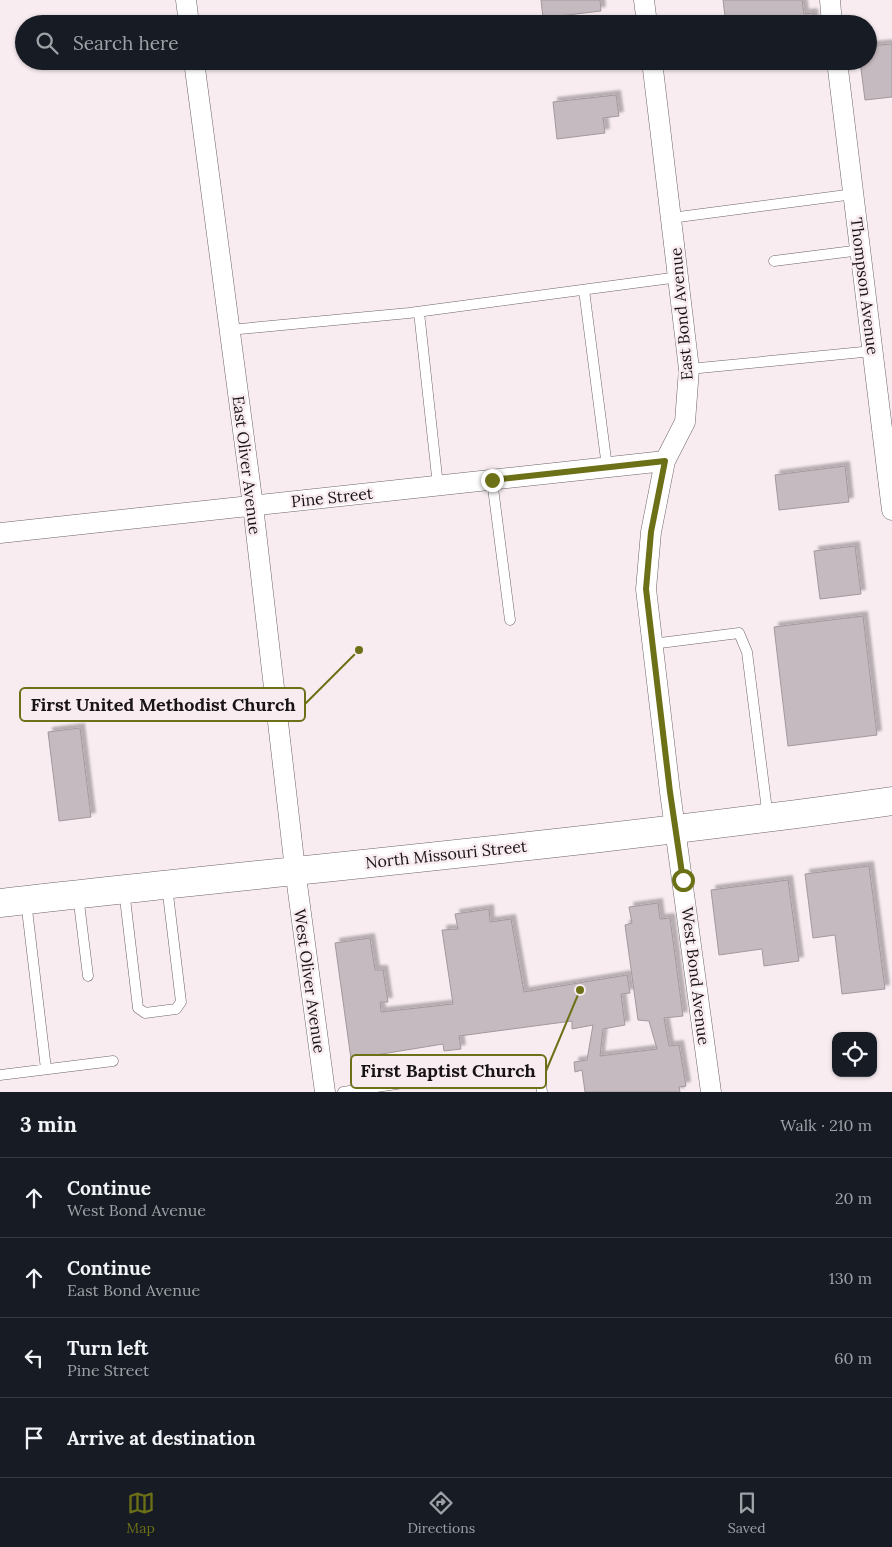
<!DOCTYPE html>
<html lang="en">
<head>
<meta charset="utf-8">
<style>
	body { margin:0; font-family:Lora,serif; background:#20242c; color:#f1f3f6 }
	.controls { position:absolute; right:15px; bottom:15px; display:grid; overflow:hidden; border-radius:10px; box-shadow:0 1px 4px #0004 }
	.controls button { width:45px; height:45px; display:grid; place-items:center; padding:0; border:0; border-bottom:1px solid #363941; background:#171b24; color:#f1f3f6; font:25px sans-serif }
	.stop { position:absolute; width:15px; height:15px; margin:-11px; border:4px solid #6c7016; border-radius:50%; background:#fff }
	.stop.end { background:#6c7016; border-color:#fff; box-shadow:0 1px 5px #0008 }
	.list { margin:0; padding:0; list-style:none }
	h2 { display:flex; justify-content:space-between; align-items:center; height:65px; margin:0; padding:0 20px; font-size:21px }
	h2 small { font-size:16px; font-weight:400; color:#9ea1a6 }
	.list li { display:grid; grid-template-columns:32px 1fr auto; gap:15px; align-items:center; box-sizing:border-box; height:80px; padding:0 20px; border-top:1px solid #363941 }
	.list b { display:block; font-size:19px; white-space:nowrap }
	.list p { margin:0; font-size:16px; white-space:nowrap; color:#9ea1a6 }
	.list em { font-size:16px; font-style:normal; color:#9ea1a6 }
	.icon { flex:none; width:28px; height:28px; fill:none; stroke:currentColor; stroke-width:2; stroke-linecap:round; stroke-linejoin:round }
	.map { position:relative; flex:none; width:892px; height:1092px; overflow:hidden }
	.search { position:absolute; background:#171b24; box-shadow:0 1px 4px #0004; left:15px; right:15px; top:15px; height:55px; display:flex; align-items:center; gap:12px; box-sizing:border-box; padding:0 18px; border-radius:28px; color:#9ea1a6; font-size:19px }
	.sheet { height:385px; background:#171b24 }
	nav { display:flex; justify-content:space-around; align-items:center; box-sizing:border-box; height:70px; border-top:1px solid #363941; background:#171b24; font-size:14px; color:#9ea1a6 }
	nav a { display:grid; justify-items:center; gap:2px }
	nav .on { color:#6c7016 }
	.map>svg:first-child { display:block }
	.building { fill:#c5babf; stroke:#a3989d; filter:url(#shadow) }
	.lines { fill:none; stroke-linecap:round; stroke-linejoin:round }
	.lane-casing { stroke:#6e6468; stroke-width:11 }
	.street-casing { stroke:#6e6468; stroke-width:21 }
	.secondary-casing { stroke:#6e6468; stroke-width:29 }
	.lane { stroke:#fff; stroke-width:10 }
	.street { stroke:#fff; stroke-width:20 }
	.secondary { stroke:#fff; stroke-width:28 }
	.route { stroke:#6c7016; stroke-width:6 }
	.labels { text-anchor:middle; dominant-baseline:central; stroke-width:5; stroke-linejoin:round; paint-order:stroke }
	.street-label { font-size:16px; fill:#181416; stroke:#f8ecf1 }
	.leader { fill:none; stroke:#6c7016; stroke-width:2 }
	.callout-dot { fill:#6c7016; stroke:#f8ecf1; stroke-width:2 }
	.callout { fill:#f8ecf1; stroke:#6c7016; stroke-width:2 }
	.callout-label { font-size:18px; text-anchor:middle; font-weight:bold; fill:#181416 }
</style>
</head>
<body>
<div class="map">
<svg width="892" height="1092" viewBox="0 0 892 1092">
	<defs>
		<filter id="shadow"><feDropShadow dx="4.5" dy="-4.5" stdDeviation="1" flood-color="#0004"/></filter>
	</defs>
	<rect width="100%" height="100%" fill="#f8ecf1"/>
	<path class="building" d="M541,0H600L601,11L543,18Z
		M723,0H802L804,14L813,13L814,24H753V21L726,24Z
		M892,44V97L865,100L860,61H868V46Z
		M616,95L619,116L603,118L605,133L557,139L553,102Z
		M845,466L849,502L779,510L775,475Z
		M855,546L861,594L820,599L814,551Z
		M863,616L877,735L788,746L774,627Z
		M80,728L91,817L59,821L48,732Z
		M869,866L885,989L842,994L835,935L813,938L805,874Z
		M788,880L799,961L764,966L762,949L719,955L711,890Z
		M658,903L660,919L670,918L683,1016L664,1018L669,1046L679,1045L686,1086L679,1087L680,1092H585L582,1070L575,1072L574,1062L587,1060L593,1025L572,1029V1021L459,1036L461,1049L444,1051L443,1044L351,1059L335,943L370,938L375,970H383L388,1002H380L381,1012L453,1004L442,930L458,929L455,914L489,909L490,922L511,919L524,992L627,975L630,993L621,994L625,1025L603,1029L600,1056L657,1049L649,1021L638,1020L625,925L632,923L629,907Z"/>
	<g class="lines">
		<defs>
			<path id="lane" d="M671,218L854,194
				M774,261L861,250
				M584,290L607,467
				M419,312L438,486
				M229,330L409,313L679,277
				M689,369L873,351
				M492,480L510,620
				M652,644L739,633L747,652L768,818
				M124,890L138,1008L145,1013L176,1009L181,1002L167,886
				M78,895L88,976
				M26,901L46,1069
				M0,1075L113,1061
				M343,1092L538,1063L542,1092"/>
			<path id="street" d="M186,0L189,24
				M644,0L647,24
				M830,0L832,24
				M194,61L253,506L295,869L325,1092
				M652,61L689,369L685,422L665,461L651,532L646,589L670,792L711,1092
				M837,61L892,510
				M0,533L665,461"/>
			<path id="secondary" d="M0,903C297,869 596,843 892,801"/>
		</defs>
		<use href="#lane" class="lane-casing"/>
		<use href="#street" class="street-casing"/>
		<use href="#secondary" class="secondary-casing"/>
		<use href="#lane" class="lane"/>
		<use href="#street" class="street"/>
		<use href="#secondary" class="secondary"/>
	</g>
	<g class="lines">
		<path class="route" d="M492,480L665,461L651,532L646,589L670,792L683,880"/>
	</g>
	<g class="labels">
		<g class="street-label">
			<text transform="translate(865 286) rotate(83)">Thompson Avenue</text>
			<text transform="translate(681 314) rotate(-95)">East Bond Avenue</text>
			<text transform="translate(247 465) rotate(83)">East Oliver Avenue</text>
			<text transform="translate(332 497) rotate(-6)">Pine Street</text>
			<text transform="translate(446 854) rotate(-6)">North Missouri Street</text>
			<text transform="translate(696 976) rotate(83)">West Bond Avenue</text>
			<text transform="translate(310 981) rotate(82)">West Oliver Avenue</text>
		</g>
	</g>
	<path class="leader" d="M359 650L305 704M580 990L546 1071"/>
	<g class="callout-dot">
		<circle cx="359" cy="650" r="5"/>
		<circle cx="580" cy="990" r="5"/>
	</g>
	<g class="callout">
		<rect x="20" y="688" width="285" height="33" rx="5"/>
		<rect x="351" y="1055" width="195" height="33" rx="5"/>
	</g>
	<g class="callout-label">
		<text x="163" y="711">First United Methodist Church</text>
		<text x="448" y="1077">First Baptist Church</text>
	</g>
</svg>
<div class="controls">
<button><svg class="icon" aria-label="locate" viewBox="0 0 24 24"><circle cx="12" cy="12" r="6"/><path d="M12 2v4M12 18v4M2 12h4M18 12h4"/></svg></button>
</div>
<div class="stop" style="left:683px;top:880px"></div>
<div class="stop end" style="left:492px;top:480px"></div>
<div class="search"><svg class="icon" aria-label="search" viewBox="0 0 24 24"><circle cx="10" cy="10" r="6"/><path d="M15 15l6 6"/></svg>Search here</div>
</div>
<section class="sheet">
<h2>3 min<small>Walk · 210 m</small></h2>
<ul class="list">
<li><svg class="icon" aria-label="ahead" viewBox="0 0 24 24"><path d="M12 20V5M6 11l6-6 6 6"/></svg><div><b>Continue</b><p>West Bond Avenue</p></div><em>20 m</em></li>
<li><svg class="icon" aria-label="ahead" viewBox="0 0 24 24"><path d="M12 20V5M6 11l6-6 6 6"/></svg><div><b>Continue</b><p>East Bond Avenue</p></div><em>130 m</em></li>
<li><svg class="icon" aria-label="left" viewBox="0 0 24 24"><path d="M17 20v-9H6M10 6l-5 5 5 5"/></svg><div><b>Turn left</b><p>Pine Street</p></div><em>60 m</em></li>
<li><svg class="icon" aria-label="arrive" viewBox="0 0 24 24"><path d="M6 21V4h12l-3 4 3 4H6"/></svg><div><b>Arrive at destination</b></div></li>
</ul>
</section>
<nav>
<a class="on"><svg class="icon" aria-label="map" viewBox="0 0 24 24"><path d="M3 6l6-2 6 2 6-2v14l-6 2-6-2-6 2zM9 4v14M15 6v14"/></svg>Map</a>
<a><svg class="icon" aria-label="directions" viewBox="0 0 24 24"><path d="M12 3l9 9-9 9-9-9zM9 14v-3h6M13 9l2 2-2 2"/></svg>Directions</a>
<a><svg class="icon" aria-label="saved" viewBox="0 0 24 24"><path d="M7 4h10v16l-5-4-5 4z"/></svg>Saved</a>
</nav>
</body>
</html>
